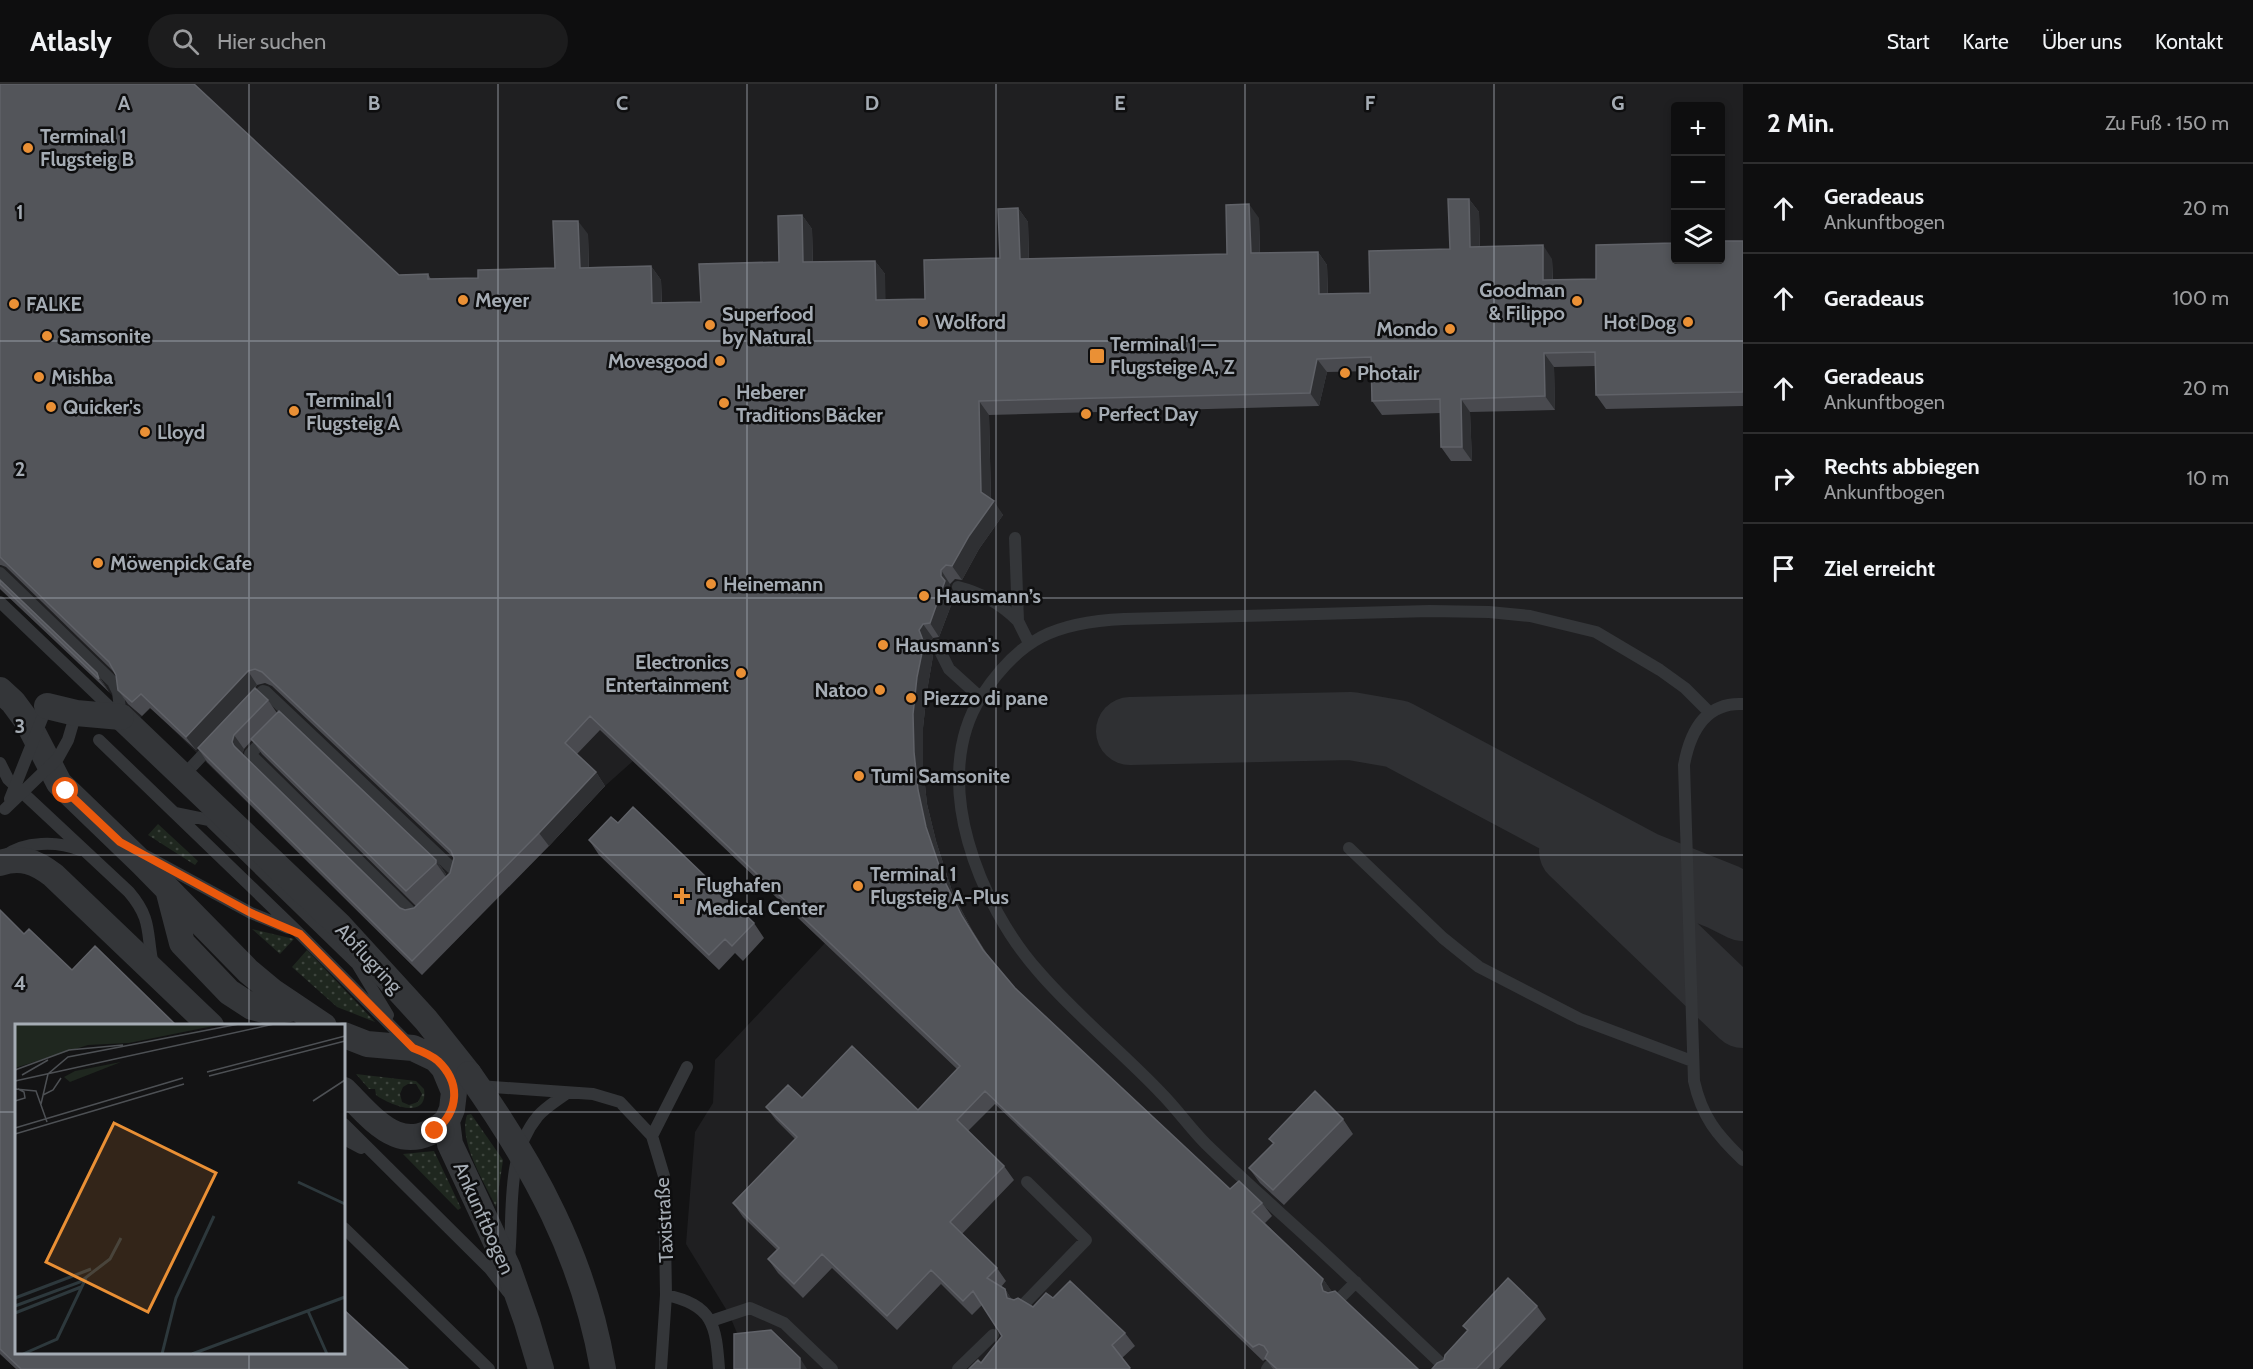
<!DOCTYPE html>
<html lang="de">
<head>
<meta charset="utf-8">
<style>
	body { margin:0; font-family:Cabin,sans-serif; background:#1c1c1d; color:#f1f3f6 }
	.controls { position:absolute; right:18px; top:18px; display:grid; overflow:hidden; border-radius:6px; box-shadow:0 3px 9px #0003 }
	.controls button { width:54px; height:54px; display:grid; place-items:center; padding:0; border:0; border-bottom:2px solid #2e2e2f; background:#0e0e0f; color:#f1f3f6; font:30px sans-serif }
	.stop { position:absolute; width:18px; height:18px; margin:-14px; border:4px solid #ea580c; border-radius:50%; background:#fff }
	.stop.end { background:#ea580c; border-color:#fff; box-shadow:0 2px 6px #0008 }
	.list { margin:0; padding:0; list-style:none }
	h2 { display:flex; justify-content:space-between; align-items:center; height:78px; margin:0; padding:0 24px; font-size:26px }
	h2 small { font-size:20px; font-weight:400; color:#9b9c9e }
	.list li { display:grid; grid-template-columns:39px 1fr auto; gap:18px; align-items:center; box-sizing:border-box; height:90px; padding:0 24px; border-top:2px solid #2e2e2f }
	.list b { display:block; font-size:22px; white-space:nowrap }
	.list p { margin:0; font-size:20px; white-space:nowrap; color:#9b9c9e }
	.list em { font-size:20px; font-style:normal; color:#9b9c9e }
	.icon { flex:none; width:33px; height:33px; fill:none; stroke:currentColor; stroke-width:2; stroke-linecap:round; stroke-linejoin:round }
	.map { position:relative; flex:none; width:1743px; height:1285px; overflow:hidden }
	header { display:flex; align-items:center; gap:36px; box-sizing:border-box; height:84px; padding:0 30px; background:#0e0e0f; border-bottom:2px solid #2e2e2f }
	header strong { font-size:28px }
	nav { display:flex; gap:33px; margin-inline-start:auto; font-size:21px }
	.search { width:420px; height:54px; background:#1c1c1d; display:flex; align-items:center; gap:15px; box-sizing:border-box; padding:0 21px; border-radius:33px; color:#9b9c9e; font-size:22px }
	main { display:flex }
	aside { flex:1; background:#0e0e0f }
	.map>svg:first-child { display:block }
	.built { fill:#1f1f21; fill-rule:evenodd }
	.grass { fill:url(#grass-dots); fill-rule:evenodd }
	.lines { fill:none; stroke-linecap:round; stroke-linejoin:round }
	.taxiway { stroke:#2f3033; stroke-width:68 }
	.lane { stroke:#343639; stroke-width:12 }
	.street { stroke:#343639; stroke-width:26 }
	.lane-bridge { stroke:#343639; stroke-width:12 }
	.street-bridge { stroke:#343639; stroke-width:26 }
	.wall { fill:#494a4f; fill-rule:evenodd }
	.shaded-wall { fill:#2f3033 }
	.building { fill:#53555a; stroke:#606268; stroke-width:1.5 }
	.route { stroke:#ea580c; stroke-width:8 }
	.grid { fill:none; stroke:#a5acb4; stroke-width:1.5; stroke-opacity:0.55 }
	.poi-dot { fill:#ea9035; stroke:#0e0e0f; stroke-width:2 }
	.labels { text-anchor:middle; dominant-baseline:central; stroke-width:5; stroke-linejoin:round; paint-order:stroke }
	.poi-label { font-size:20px; font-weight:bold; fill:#a5acb4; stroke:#0e0e0f; text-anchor:start }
	.street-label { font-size:20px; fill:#a5acb4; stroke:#0e0e0f }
	.inset-river { fill:none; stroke:#2d383c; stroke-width:3 }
	.inset-road { fill:none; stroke:#4d5054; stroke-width:1.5 }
	.view { fill:#ea9035; fill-opacity:0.15; stroke:#ea9035; stroke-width:3 }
	.inset-edge { fill:none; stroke:#a5acb4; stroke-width:3 }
	.grid-label { font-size:20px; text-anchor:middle; font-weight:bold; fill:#a5acb4; stroke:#0e0e0f; stroke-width:5; stroke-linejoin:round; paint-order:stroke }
</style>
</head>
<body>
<header>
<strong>Atlasly</strong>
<div class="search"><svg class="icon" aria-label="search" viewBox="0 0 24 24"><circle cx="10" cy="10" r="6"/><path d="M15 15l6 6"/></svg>Hier suchen</div>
<nav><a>Start</a><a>Karte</a><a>Über uns</a><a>Kontakt</a></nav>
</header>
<main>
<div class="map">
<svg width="1743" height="1285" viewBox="0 0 1743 1285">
	<defs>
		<pattern id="grass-dots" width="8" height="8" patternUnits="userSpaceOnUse" patternTransform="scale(1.5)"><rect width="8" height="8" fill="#1f271f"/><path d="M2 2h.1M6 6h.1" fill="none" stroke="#3d443d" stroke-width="1.8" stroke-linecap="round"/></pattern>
	</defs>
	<rect width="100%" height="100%" fill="#131314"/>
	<path class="built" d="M0,0H1743V1285H742V1261L729,1230L686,1160L695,1048L713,1019L715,976L825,859L633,677L596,710L549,762L422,891L151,624L138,636L0,505ZM1676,22H1720V176H1676Z"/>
	<path class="grass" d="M158,740L198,777L195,781L148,751Z
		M252,845L294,855L280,870Z
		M307,866L375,938L337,923L292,883Z
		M356,990L416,997L424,1005C429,1037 389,1021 376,1011L375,1005H369ZM408,1000H416L422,1010L418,1018L409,1021L402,1018L400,1010L403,1003Z
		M471,1030L503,1076L496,1123C485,1099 458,1058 467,1031Z
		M434,1067L461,1124L458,1126L403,1070Z"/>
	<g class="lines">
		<path class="taxiway" d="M1130,647L1351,642L1397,650L1643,781L1723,813L1743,823
			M1573,767L1743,930"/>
		<path class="lane" d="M1015,454L1018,537L1029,559
			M0,489L113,598L118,608L121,633
			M958,503C982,509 1001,520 1018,537
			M0,518L117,630
			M937,561L949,585L981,614
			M250,620L263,607L266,608L455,787L454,797
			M1743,620C1705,618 1690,648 1684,681L1694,997C1702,1033 1717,1051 1743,1076
			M288,631L250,670L415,832L420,830
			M99,656L300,850L410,961
			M0,679L8,695L129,808C153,836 146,850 153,881
			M183,692L212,661
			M175,729L209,736L357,880L388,931
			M1349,764L1443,854L1479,883L1580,935L1692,977
			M5,772C24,757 58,757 80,766
			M146,772L251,829L288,844
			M479,1002L593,1010L620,1018L652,1052L664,1092L666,1211L661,1285
			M344,1040L490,1185L508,1208
			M652,1052L687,983
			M344,1055L361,1064
			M344,1144L489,1285
			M509,1174C514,1126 505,1072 538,1032C546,1023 558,1016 567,1009
			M666,1211C713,1221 716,1241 719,1285
			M1339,1215L1356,1198
			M1022,1222L1086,1156L1027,1098
			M711,1237L750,1224L784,1239L832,1285
			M958,1285L993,1251
			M1267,1285L1269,1282
			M1447,1285C1401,1242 1356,1198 1310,1156C1275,1124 1240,1093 1206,1060C1190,1044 1177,1025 1161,1009C1122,968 1076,931 1039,888C980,822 928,696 981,613C1019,554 1056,538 1124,535L1430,527L1489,528L1530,532L1596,548L1660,586L1685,604L1710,629"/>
		<path class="street" d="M0,606L13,618L27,637L59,699L142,779L248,887L272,907L324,942
			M121,633L340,842L426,936L469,990
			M0,779C21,772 36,778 53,791L211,942
			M169,809L182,859L229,908L252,923L272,928L296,924
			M344,951L367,960L413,964L436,975L444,984L454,1008L452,1025L447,1037L450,1060L508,1184L527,1238L541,1285
			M344,1006C376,1038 402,1075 447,1037"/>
		<path class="lane-bridge" d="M10,715L47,622
			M5,725L58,674L68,656L76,629"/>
		<path class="street-bridge" d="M47,622L76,629L121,633
			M469,990C534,1082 584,1173 603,1285"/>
	</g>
	<path class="wall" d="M0,0L399,191L428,190L431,195L478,194L555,184L588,150L589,183L651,182L661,196L662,219L701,218L779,178L802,131L812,145L813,178L875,177L885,190V216L925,215L1000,174L1018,124L1028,138L1029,175L1227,170L1259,134L1260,169L1318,168L1327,181L1328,210L1370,209L1450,165L1469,115L1479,128L1480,163L1552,175L1553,196L1596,195L1676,176L1743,157V322L1606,325L1596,311L1595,282L1554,283L1555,326L1470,328L1472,377H1451L1441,363L1440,329L1382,331L1372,317V287L1327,288L1319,322L989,331L991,415L1003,431L979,465L962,496L955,495L950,500V504L955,511L939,553L933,554L929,560L933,572L927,607L923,644V682L927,720L936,757L953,810L972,846L987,870L1015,904L1230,1105L1262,1119L1272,1132L1265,1139L1323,1195L1332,1208L1418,1285H1273L1266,1275L1263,1277L995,1020L968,1047L1004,1082L1014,1096L962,1150L997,1184L1006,1197L1001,1203L1005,1205L1012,1216L1033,1223L1053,1214L1125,1249L1135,1262L1122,1274L981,1279L1002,1252L982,1221L972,1231L941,1200L897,1246L832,1184L803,1214L778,1189L768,1175L777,1166L743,1133L733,1119L795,1055L776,1036L766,1023L802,1014L918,1026L957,985L600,646L577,670L596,688L605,702L549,762L422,891L207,678L198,664L204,657L196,666L150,624L142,632L128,620L118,606L116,591L114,588L6,483L1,481H0ZM265,599L272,602L454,774L450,789L446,793V790L436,776L277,629L268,616L255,604L257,601ZM252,656L262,670L416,822L414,824L405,826L400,824L242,670L244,665Z
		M0,496L97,589L109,608L0,505Z
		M618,739L754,839L764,854L743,877L735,869L719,886L599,771L589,756Z
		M0,826L24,850L72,886L177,942H16L408,1285H16L0,1270Z
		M1343,1035L1353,1050L1284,1121L1260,1099L1249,1084L1273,1060L1269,1055Z
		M1537,1222L1546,1235L1499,1285H1432L1444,1276L1467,1247L1463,1242Z"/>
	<path class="shaded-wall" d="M1469,115L1479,128L1480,177L1470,163Z
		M1249,120L1259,134L1260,183L1251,169Z
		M1018,124L1028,138L1029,189L1020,175Z
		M802,131L812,145L813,192L803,178Z
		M578,137L588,150L589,197L580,184Z
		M1543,161L1552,175L1553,210L1543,196Z
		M1318,168L1327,181L1328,224L1319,210Z
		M875,177L885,190L886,230L876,216Z
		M651,182L661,196L662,233L652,219Z
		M1544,269L1554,283L1555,326L1545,312Z
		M1317,275L1327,288L1319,322L1310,309Z
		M1461,315L1470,328L1472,377L1462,363Z
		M979,317L989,331L991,421L994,417L1003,431L979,465L962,496L952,482L981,408Z
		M941,486L950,500V504L955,511L939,553L930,539L941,492Z
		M923,540L933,554L929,560L933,572L927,607L923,644V682L927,720L936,757L953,810L972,846L993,879L962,832L944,796L926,743L918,706L914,668L913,630L919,546Z
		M248,587L257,601L196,666L186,653Z
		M97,589L106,603L109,608L99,595Z
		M234,651L244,665L242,672L232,658Z
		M596,688L605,702L549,762L539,749Z
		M436,776L446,790V793L436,779Z
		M1323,1195L1333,1209L1331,1213L1323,1207L1321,1200Z
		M1005,1205L1014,1219L1007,1214Z
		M800,1274L807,1285H800Z"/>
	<path class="building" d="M0,0H194L399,191L428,190V195L478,194V186L555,184L553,137H578L580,184L651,182L652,219L701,218L699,180L779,178L778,132L802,131L803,178L875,177L876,216L925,215L924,176L1000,174L998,125L1018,124L1020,175L1227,170L1226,121L1249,120L1251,169L1318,168L1319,210L1370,209L1369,167L1450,165L1448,115H1469L1470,163L1543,161V196L1596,195V161L1674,159L1673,111L1676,110V176H1720V157H1743V308L1596,311L1595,268L1544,269L1545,312L1461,315L1462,363H1441L1440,315L1372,317L1371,273L1317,275L1310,309L979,317L981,408L994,417L969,452L952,482L946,481L941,486V492L945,497L930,539L923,540L919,546L924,559L917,593L913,630L914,668L918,706L926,743L944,796L962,832L983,866L1015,904L1230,1105L1239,1097L1262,1119L1252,1128L1323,1195L1321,1200L1323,1207L1328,1209L1335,1207L1418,1285H1277L1265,1274L1268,1268L1264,1262L1259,1260L1253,1263L985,1007L957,1036L1004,1082L950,1138L997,1184L987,1194L1005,1205L1007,1214L1014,1216L1018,1214L1033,1223L1046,1209L1053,1214L1070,1197L1125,1249L1112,1261L1130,1284L1129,1285H969L978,1276L981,1279L1002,1252L973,1207L963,1217L931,1186L887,1232L822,1170L794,1200L768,1175L779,1164L733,1119L797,1053L766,1023L788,1001L802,1014L852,962L918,1026L960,982L590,632L565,659L596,688L539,749L412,877L198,664L255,604L268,616L234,651L232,658L234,662L400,824L405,826L414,824L450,789L454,774L451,767L262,588L255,585L248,587L186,653L141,610L132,618L118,606L116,591L109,578L0,473Z
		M0,496L97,589L99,595L0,500Z
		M279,627L436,776V779L406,807L251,655Z
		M633,723L754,839L732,862L725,855L709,871L589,756L611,733L618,739Z
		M0,826L24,850L29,845L72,886L95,862L177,942H16V1269H344V1226L408,1285H21L0,1265Z
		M1315,1007L1343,1035L1273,1106L1249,1084L1274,1059L1269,1055Z
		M1508,1194L1537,1222L1476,1285H1432L1437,1279L1444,1276L1445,1271L1468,1246L1463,1242Z
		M771,1246L800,1274V1285H734V1250Z"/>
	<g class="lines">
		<path class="route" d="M66,707L120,758L251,829L300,850L413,964C421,967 431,971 438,977C461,999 459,1027 435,1047"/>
	</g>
	<path class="grid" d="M249,0V942M498,0V1285M747,0V1285M996,0V1285M1245,0V1285M1494,0V1285M0,257H1743M0,514H1743M0,771H1743M0,1028H16M344,1028H1743M249,1268V1285"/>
	<g class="poi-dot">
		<circle cx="28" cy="64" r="6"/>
		<circle cx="463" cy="216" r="6"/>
		<circle cx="1577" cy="217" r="6"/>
		<circle cx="14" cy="220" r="6"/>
		<circle cx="923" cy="238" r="6"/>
		<circle cx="1688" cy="238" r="6"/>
		<circle cx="710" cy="241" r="6"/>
		<circle cx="1450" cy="245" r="6"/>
		<circle cx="47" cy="252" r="6"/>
		<rect x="1089" y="264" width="16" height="16" rx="3"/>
		<circle cx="720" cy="277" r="6"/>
		<circle cx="1345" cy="289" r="6"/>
		<circle cx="39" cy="293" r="6"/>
		<circle cx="724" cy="319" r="6"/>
		<circle cx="51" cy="323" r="6"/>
		<circle cx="294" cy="327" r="6"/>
		<circle cx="1086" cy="330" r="6"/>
		<circle cx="145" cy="348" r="6"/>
		<circle cx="98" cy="479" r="6"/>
		<circle cx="711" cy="500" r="6"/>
		<circle cx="924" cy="512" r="6"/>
		<circle cx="883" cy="561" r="6"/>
		<circle cx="741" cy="589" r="6"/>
		<circle cx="880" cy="606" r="6"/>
		<circle cx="911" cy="614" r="6"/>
		<circle cx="859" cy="692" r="6"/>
		<circle cx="858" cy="802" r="6"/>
		<path d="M679 803h6v6h6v6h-6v6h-6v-6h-6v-6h6z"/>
	</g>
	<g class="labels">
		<g class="poi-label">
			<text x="40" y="52">Terminal 1<tspan x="40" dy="23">Flugsteig B</tspan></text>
			<text x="1565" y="206" text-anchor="end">Goodman<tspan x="1565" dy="23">&amp; Filippo</tspan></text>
			<text x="475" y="216">Meyer</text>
			<text x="26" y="220">FALKE</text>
			<text x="722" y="230">Superfood<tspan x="722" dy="23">by Natural</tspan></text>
			<text x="935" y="238">Wolford</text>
			<text x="1676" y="238" text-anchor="end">Hot Dog</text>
			<text x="1438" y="245" text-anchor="end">Mondo</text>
			<text x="59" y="252">Samsonite</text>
			<text x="1110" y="260">Terminal 1 —<tspan x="1110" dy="23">Flugsteige A, Z</tspan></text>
			<text x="708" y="277" text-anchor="end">Movesgood</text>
			<text x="1357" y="289">Photair</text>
			<text x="51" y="293">Mishba</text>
			<text x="736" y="308">Heberer<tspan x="736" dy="23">Traditions Bäcker</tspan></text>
			<text x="306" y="316">Terminal 1<tspan x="306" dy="23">Flugsteig A</tspan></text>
			<text x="63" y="323">Quicker's</text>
			<text x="1098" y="330">Perfect Day</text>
			<text x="157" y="348">Lloyd</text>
			<text x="110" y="479">Möwenpick Cafe</text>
			<text x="723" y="500">Heinemann</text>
			<text x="936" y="512">Hausmann’s</text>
			<text x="895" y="561">Hausmann's</text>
			<text x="729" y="578" text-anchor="end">Electronics<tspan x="729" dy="23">Entertainment</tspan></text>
			<text x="868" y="606" text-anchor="end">Natoo</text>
			<text x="923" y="614">Piezzo di pane</text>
			<text x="871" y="692">Tumi Samsonite</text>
			<text x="870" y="790">Terminal 1<tspan x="870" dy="23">Flugsteig A-Plus</tspan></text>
			<text x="696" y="801">Flughafen<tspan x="696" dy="23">Medical Center</tspan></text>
		</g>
		<g class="street-label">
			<text transform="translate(369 874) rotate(47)">Abflugring</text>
			<text transform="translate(484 1134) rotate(66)">Ankunftbogen</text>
			<text transform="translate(664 1136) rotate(-93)">Taxistraße</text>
		</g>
	</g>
	<g transform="translate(15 940)">
		<rect width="330" height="330" fill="#131314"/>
		<path d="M106,38L55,58L49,53L60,47Z" fill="#1f271f"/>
		<path d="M0,0H208L114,19L73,21L0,44Z" fill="#1f271f"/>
		<path class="inset-river" d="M283,158L330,180M0,274L76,245M0,282L65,258L95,235L106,214M293,287L312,330M0,289L66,263M8,330L42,315L71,254M147,330L161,274L199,192M177,330L330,273"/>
		<path class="inset-road" d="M0,46L54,26L108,21M192,48L330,12M7,51L33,36M194,52L330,17M0,57L259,0M0,65L21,67L32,98M28,71L38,66L46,54M0,77L10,74L9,68L3,65M298,77L330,56M26,80L33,50L53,33L224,0M0,104L168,54M0,110L169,60"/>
		<path class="view" d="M99,99L201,149L133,288L31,238Z"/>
		<rect width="330" height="330" class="inset-edge"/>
	</g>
	<g class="grid-label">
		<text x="124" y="26">A</text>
		<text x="374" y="26">B</text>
		<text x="622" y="26">C</text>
		<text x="872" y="26">D</text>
		<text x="1120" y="26">E</text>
		<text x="1370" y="26">F</text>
		<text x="1618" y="26">G</text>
		<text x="20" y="135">1</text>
		<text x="20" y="392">2</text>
		<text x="20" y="649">3</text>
		<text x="20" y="906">4</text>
	</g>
</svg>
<div class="controls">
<button>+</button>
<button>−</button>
<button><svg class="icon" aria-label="layers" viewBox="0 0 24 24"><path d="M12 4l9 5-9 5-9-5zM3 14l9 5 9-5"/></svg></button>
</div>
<div class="stop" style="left:66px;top:707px"></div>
<div class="stop end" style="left:435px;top:1047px"></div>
</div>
<aside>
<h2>2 Min.<small>Zu Fuß · 150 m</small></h2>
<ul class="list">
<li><svg class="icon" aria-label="ahead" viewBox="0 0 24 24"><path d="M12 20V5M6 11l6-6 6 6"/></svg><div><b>Geradeaus</b><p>Ankunftbogen</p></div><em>20 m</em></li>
<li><svg class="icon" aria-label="ahead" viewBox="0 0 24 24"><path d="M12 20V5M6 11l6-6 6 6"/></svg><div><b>Geradeaus</b></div><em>100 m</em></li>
<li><svg class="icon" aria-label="ahead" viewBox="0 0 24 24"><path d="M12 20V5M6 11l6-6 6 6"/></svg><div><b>Geradeaus</b><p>Ankunftbogen</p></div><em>20 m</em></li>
<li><svg class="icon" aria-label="right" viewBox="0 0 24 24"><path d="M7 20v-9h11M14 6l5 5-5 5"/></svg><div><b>Rechts abbiegen</b><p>Ankunftbogen</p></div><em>10 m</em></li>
<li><svg class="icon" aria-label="arrive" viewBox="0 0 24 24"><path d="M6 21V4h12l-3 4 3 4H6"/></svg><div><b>Ziel erreicht</b></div></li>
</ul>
</aside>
</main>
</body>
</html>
